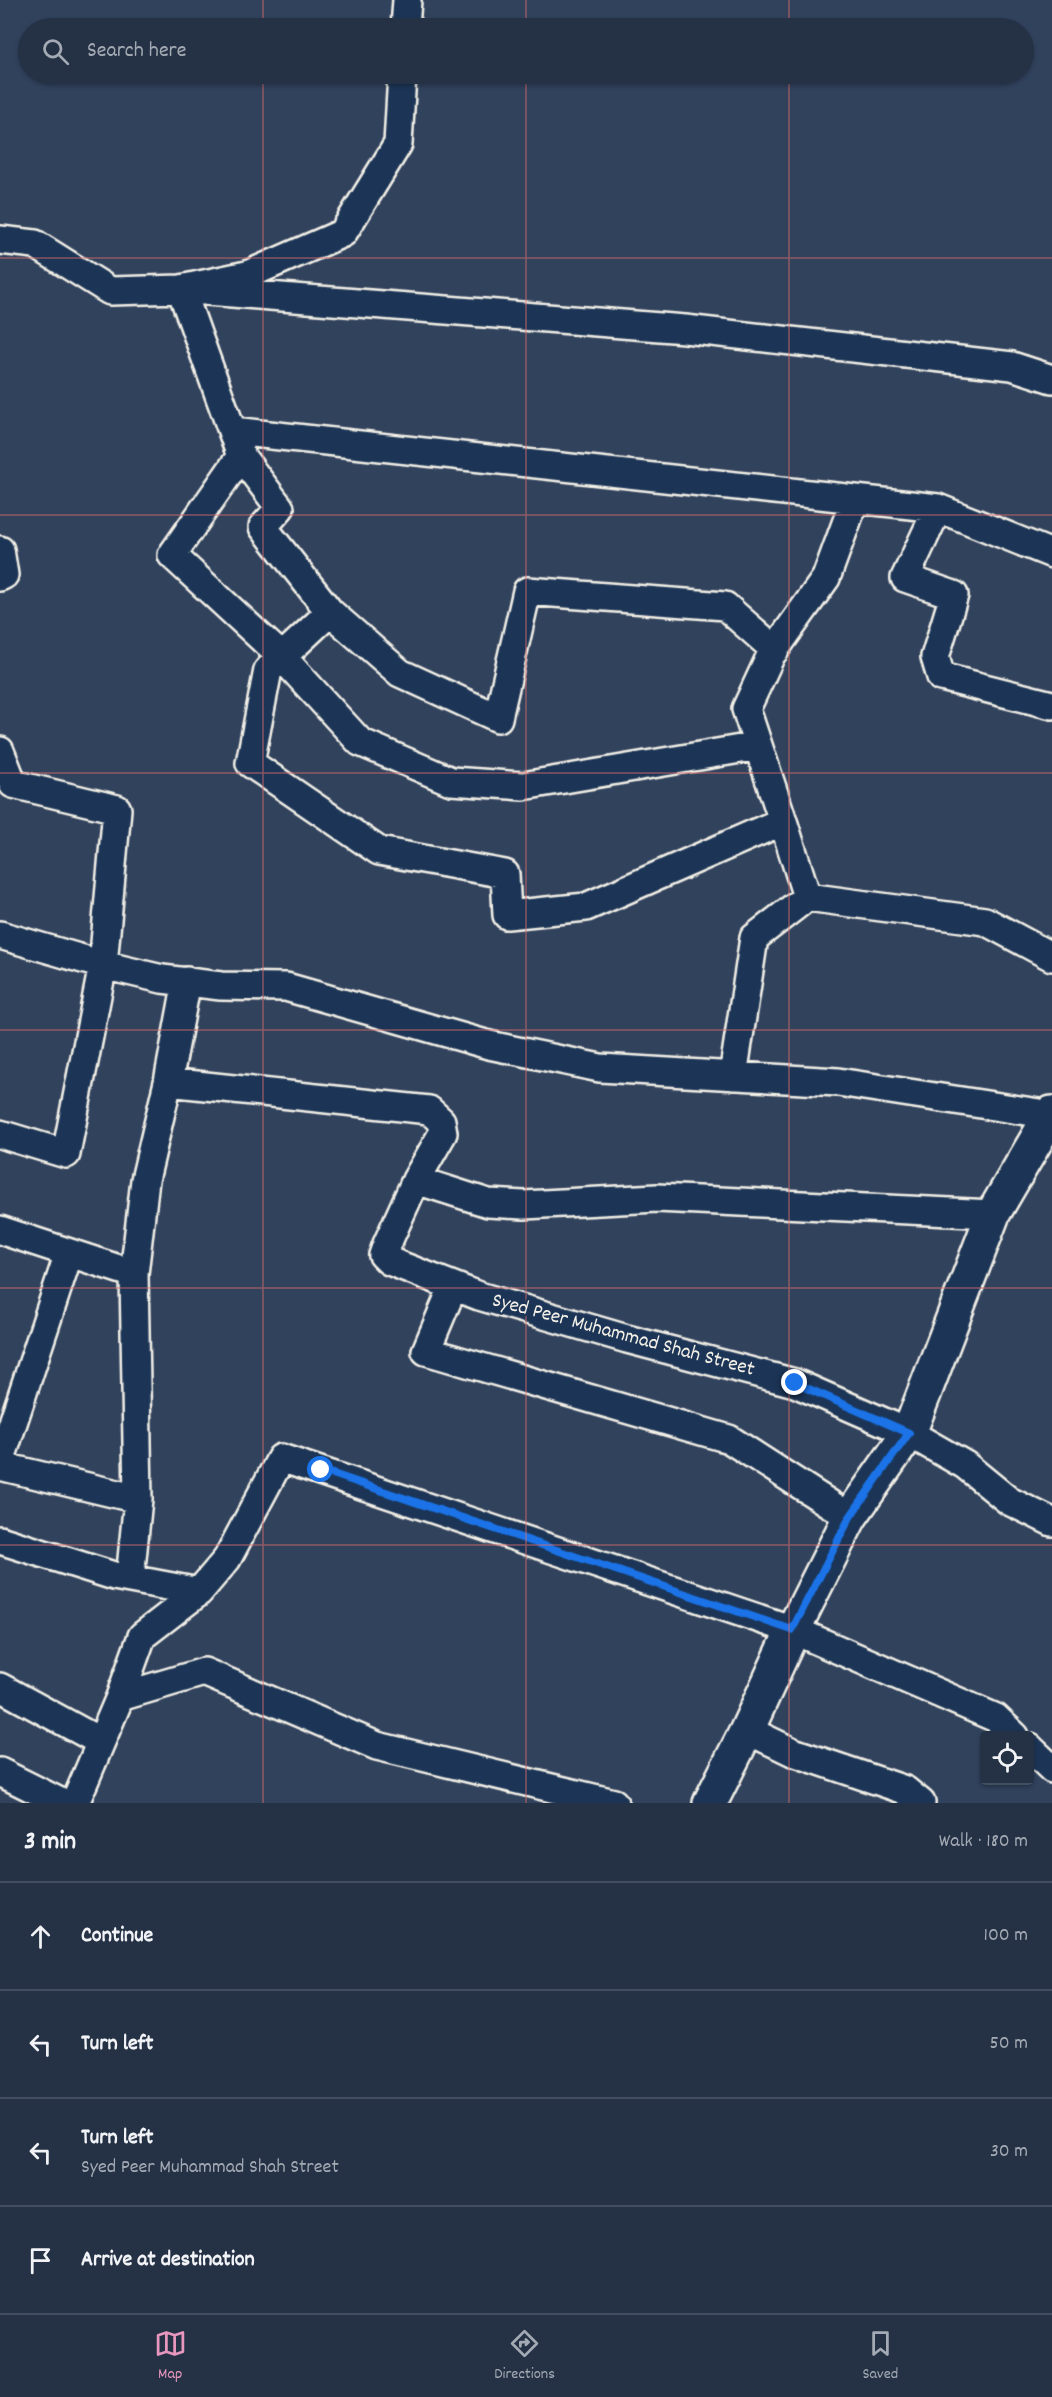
<!DOCTYPE html>
<html lang="en">
<head>
<meta charset="utf-8">
<style>
	body { margin:0; font-family:Dekko,sans-serif; background:#2d3a4d; color:#f1f3f6 }
	.controls { position:absolute; right:18px; bottom:18px; display:grid; overflow:hidden; border-radius:6px; box-shadow:0 2px 4px #0004 }
	.controls button { width:54px; height:54px; display:grid; place-items:center; padding:0; border:0; border-bottom:2px solid #424d5f; background:#253246; color:#f1f3f6; font:30px sans-serif }
	.stop { position:absolute; width:18px; height:18px; margin:-14px; border:4px solid #1a73e8; border-radius:50%; background:#fff }
	.stop.end { background:#1a73e8; border-color:#fff; box-shadow:0 2px 6px #0008 }
	.list { margin:0; padding:0; list-style:none }
	h2 { display:flex; justify-content:space-between; align-items:center; height:78px; margin:0; padding:0 24px; font-size:26px }
	h2 small { font-size:20px; font-weight:400; color:#a3aab3 }
	.list li { display:grid; grid-template-columns:39px 1fr auto; gap:18px; align-items:center; box-sizing:border-box; height:108px; padding:0 24px; border-top:2px solid #424d5f }
	.list b { display:block; font-size:22px; white-space:nowrap }
	.list p { margin:0; font-size:20px; white-space:nowrap; color:#a3aab3 }
	.list em { font-size:20px; font-style:normal; color:#a3aab3 }
	.icon { flex:none; width:33px; height:33px; fill:none; stroke:currentColor; stroke-width:2; stroke-linecap:round; stroke-linejoin:round }
	.map { position:relative; flex:none; width:1052px; height:1803px; overflow:hidden }
	.search { position:absolute; background:#253246; box-shadow:0 2px 4px #0004; left:18px; right:18px; top:18px; height:66px; display:flex; align-items:center; gap:15px; box-sizing:border-box; padding:0 21px; border-radius:33px; color:#a3aab3; font-size:22px }
	.sheet { height:510px; background:#253246 }
	nav { display:flex; justify-content:space-around; align-items:center; box-sizing:border-box; height:84px; border-top:2px solid #424d5f; background:#253246; font-size:16px; color:#a3aab3 }
	nav a { display:grid; justify-items:center; gap:3px }
	nav .on { color:#e797bd }
	.map>svg:first-child { display:block }
	.lines { fill:none; stroke-linecap:round; stroke-linejoin:round }
	.minor-casing { stroke:#f4f1e8; stroke-width:32 }
	.tertiary-casing { stroke:#f4f1e8; stroke-width:38 }
	.minor { stroke:#1d3557; stroke-width:27 }
	.tertiary { stroke:#1d3557; stroke-width:33 }
	.route { stroke:#1a73e8; stroke-width:8 }
	.grid { fill:none; stroke:#e06e6b; stroke-width:1.5; stroke-opacity:0.55 }
	.labels { text-anchor:middle; dominant-baseline:central; stroke-width:4.5; stroke-linejoin:round; paint-order:stroke }
	.street-label { font-size:21px; fill:#f4f1e8; stroke:#1d3557 }
</style>
</head>
<body>
<div class="map">
<svg width="1052" height="1803" viewBox="0 0 1052 1803">
	<rect width="100%" height="100%" fill="#31425d"/>
	<filter id="ink" filterUnits="userSpaceOnUse"><feTurbulence type="fractalNoise" baseFrequency=".0167" numOctaves="2"/><feDisplacementMap in="SourceGraphic" scale="12" xChannelSelector="R" yChannelSelector="G"/><feConvolveMatrix kernelMatrix="1 2 1 2 8 2 1 2 1" color-interpolation-filters="sRGB"/></filter>
	<g filter="url(#ink)">
		<g class="lines">
			<defs>
				<path id="minor" d="M405,28L407,0
					M0,240L35,244L110,291L181,289L247,275L343,233L398,144L402,74
					M233,431L938,508L1052,554
					M241,456L172,555L282,657L360,742L451,781L523,786L758,746
					M938,508L905,578L954,595L935,657L941,677L1052,705
					M0,550L4,575L0,577
					M330,612L400,673L498,718L527,591L725,606L775,650
					M0,751L13,784L117,809L103,965L0,935
					M783,821L746,709L771,655L826,578L855,499
					M807,897L783,821L586,907L507,915L505,874L379,851L250,763L268,670L330,612L263,527L280,508L241,456L181,289L685,329L1012,366L1052,379
					M733,1076L754,938L807,897L985,921L1052,957
					M168,1082L429,1110L441,1121L443,1133L416,1180L387,1244L383,1255L389,1261L479,1296L627,1339L795,1383L909,1433L965,1465L1009,1501L1052,1522
					M0,1134L66,1154L103,965L162,979L221,986L286,987L489,1045L600,1068L838,1082L1052,1115
					M416,1180L488,1203L524,1205L657,1198L993,1214
					M0,1230L134,1274L145,1180L168,1082L187,981
					M453,1287L426,1351L729,1439L850,1517
					M0,1462L69,1253
					M0,1466L138,1499
					M0,1540L114,1576L199,1592L227,1559L281,1458L793,1630L996,1718L1015,1736
					M130,1579L138,1499L134,1274
					M0,1687L101,1742
					M120,1697L142,1636L199,1592
					M747,1730L793,1752L905,1790L921,1803
					M1030,1748L1052,1769
					M0,1772L62,1803
					M75,1803L120,1697L204,1672L377,1746L614,1803"/>
				<path id="tertiary" d="M710,1803L747,1730L793,1630L850,1517L909,1433L993,1214L1052,1113"/>
			</defs>
			<use href="#minor" class="minor-casing"/>
			<use href="#tertiary" class="tertiary-casing"/>
			<use href="#minor" class="minor"/>
			<use href="#tertiary" class="tertiary"/>
		</g>
	</g>
	<g class="lines" filter="url(#ink)">
		<path class="route" d="M321,1470L792,1630L850,1517L909,1433L795,1383"/>
	</g>
	<path class="grid" d="M263,0V28M526,0V28M789,0V28M263,74V1803M526,74V1803M789,74V1803M0,258H1052M0,515H1052M0,773H1052M0,1030H1052M0,1288H1052M0,1545H1052"/>
	<g class="labels">
		<g class="street-label">
			<text transform="translate(623 1336) rotate(15)">Syed Peer Muhammad Shah Street</text>
		</g>
	</g>
</svg>
<div class="controls">
<button><svg class="icon" aria-label="locate" viewBox="0 0 24 24"><circle cx="12" cy="12" r="6"/><path d="M12 2v4M12 18v4M2 12h4M18 12h4"/></svg></button>
</div>
<div class="stop" style="left:321px;top:1470px"></div>
<div class="stop end" style="left:795px;top:1383px"></div>
<div class="search"><svg class="icon" aria-label="search" viewBox="0 0 24 24"><circle cx="10" cy="10" r="6"/><path d="M15 15l6 6"/></svg>Search here</div>
</div>
<section class="sheet">
<h2>3 min<small>Walk · 180 m</small></h2>
<ul class="list">
<li><svg class="icon" aria-label="ahead" viewBox="0 0 24 24"><path d="M12 20V5M6 11l6-6 6 6"/></svg><div><b>Continue</b></div><em>100 m</em></li>
<li><svg class="icon" aria-label="left" viewBox="0 0 24 24"><path d="M17 20v-9H6M10 6l-5 5 5 5"/></svg><div><b>Turn left</b></div><em>50 m</em></li>
<li><svg class="icon" aria-label="left" viewBox="0 0 24 24"><path d="M17 20v-9H6M10 6l-5 5 5 5"/></svg><div><b>Turn left</b><p>Syed Peer Muhammad Shah Street</p></div><em>30 m</em></li>
<li><svg class="icon" aria-label="arrive" viewBox="0 0 24 24"><path d="M6 21V4h12l-3 4 3 4H6"/></svg><div><b>Arrive at destination</b></div></li>
</ul>
</section>
<nav>
<a class="on"><svg class="icon" aria-label="map" viewBox="0 0 24 24"><path d="M3 6l6-2 6 2 6-2v14l-6 2-6-2-6 2zM9 4v14M15 6v14"/></svg>Map</a>
<a><svg class="icon" aria-label="directions" viewBox="0 0 24 24"><path d="M12 3l9 9-9 9-9-9zM9 14v-3h6M13 9l2 2-2 2"/></svg>Directions</a>
<a><svg class="icon" aria-label="saved" viewBox="0 0 24 24"><path d="M7 4h10v16l-5-4-5 4z"/></svg>Saved</a>
</nav>
</body>
</html>
